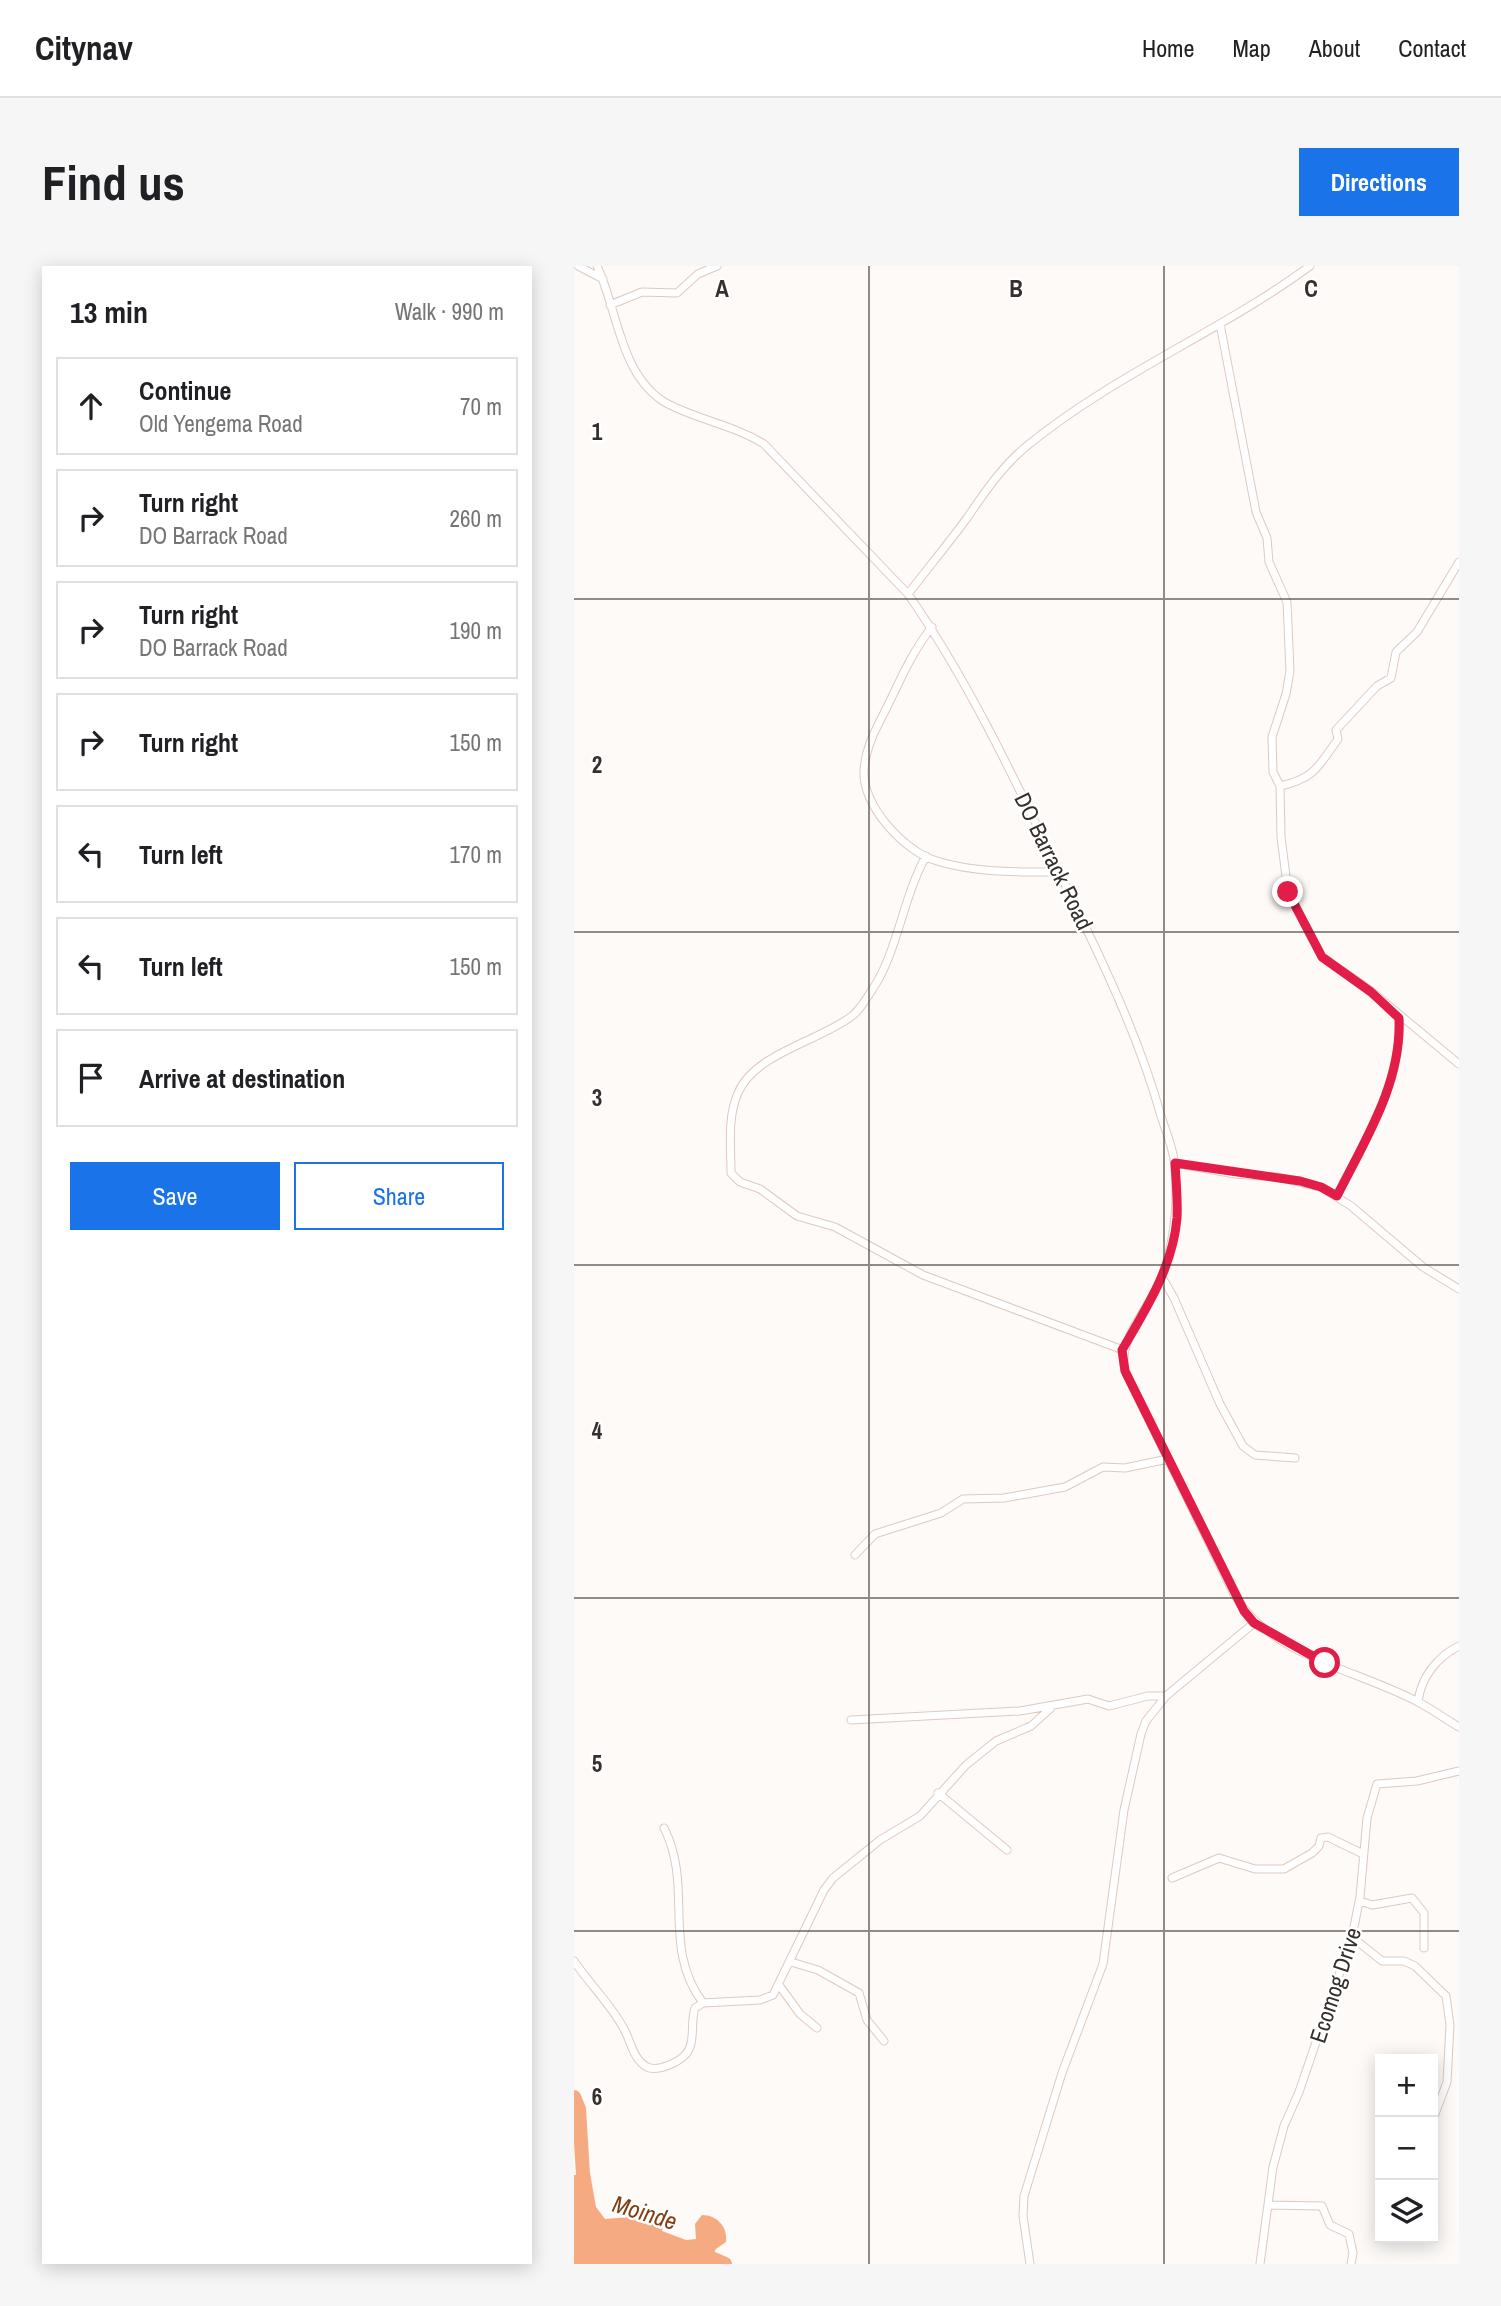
<!DOCTYPE html>
<html lang="en">
<head>
<meta charset="utf-8">
<style>
	body { margin:0; font-family:"Archivo Narrow",sans-serif; background:#f6f6f6; color:#202124 }
	.controls { position:absolute; right:21px; bottom:21px; display:grid; overflow:hidden; border-radius:0px; box-shadow:0 4px 18px #0003 }
	.controls button { width:63px; height:63px; display:grid; place-items:center; padding:0; border:0; border-bottom:2px solid #e0e0e0; background:#fff; color:#202124; font:35px sans-serif }
	.stop { position:absolute; width:21px; height:21px; margin:-16px; border:5px solid #e11d48; border-radius:50%; background:#fff }
	.stop.end { background:#e11d48; border-color:#fff; box-shadow:0 2px 7px #0008 }
	.list { margin:0; padding:0; list-style:none }
	h2 { display:flex; justify-content:space-between; align-items:center; height:91px; margin:0; padding:0 28px; font-size:30px }
	h2 small { font-size:23px; font-weight:400; color:#757577 }
	.list li { display:grid; grid-template-columns:46px 1fr auto; gap:21px; align-items:center; box-sizing:border-box; height:98px; margin:0 14px 14px; padding:0 14px; border:2px solid #e0e0e0; border-radius:0px }
	.list b { display:block; font-size:26px; white-space:nowrap }
	.list p { margin:0; font-size:23px; white-space:nowrap; color:#757577 }
	.list em { font-size:23px; font-style:normal; color:#757577 }
	.actions { display:flex; gap:14px; padding:21px 28px }
	.actions a { flex:1; padding:16px 0; border:2px solid #1a73e8; border-radius:0px; text-align:center; font-size:24px; color:#1a73e8 }
	.actions .main { background:#1a73e8; color:#fff }
	.icon { flex:none; width:38px; height:38px; fill:none; stroke:currentColor; stroke-width:2; stroke-linecap:round; stroke-linejoin:round }
	.map { position:relative; flex:none; width:885px; height:1998px; overflow:hidden; border-radius:0px }
	header { display:flex; align-items:center; gap:42px; box-sizing:border-box; height:98px; padding:0 35px; background:#fff; border-bottom:2px solid #e0e0e0 }
	header strong { font-size:33px }
	nav { display:flex; gap:38px; margin-inline-start:auto; font-size:24px }
	.intro { display:flex; align-items:center; justify-content:space-between; box-sizing:border-box; height:168px; padding:0 42px }
	h1 { margin:0; font-size:49px }
	.button { padding:18px 32px; border-radius:0px; background:#1a73e8; color:#fff; font-size:24px; font-weight:700 }
	main { display:flex; gap:42px; padding:0 42px }
	aside { flex:1; background:#fff; border-radius:0px; box-shadow:0 4px 18px #0003 }
	.map>svg:first-child { display:block }
	.water { fill:#f6aa81 }
	.lines { fill:none; stroke-linecap:round; stroke-linejoin:round }
	.river { stroke:#f6aa81; stroke-width:14 }
	.street-casing { stroke:#dccac0; stroke-width:9 }
	.street { stroke:#fff; stroke-width:7 }
	.route { stroke:#e11d48; stroke-width:9 }
	.grid { fill:none; stroke:#362f2b; stroke-width:2; stroke-opacity:0.55 }
	.labels { text-anchor:middle; dominant-baseline:central; stroke-width:5; stroke-linejoin:round; paint-order:stroke }
	.street-label { font-size:23px; fill:#362f2b; stroke:#fff }
	.water-label { font-size:24px; font-style:italic; fill:#823e10; stroke:#fff }
	.grid-label { font-size:23px; text-anchor:middle; font-weight:bold; fill:#362f2b; stroke:#fff; stroke-width:5; stroke-linejoin:round; paint-order:stroke }
</style>
</head>
<body>
<header>
<strong>Citynav</strong>
<nav><a>Home</a><a>Map</a><a>About</a><a>Contact</a></nav>
</header>
<div class="intro"><h1>Find us</h1><a class="button">Directions</a></div>
<main>
<aside>
<h2>13 min<small>Walk · 990 m</small></h2>
<ul class="list">
<li><svg class="icon" aria-label="ahead" viewBox="0 0 24 24"><path d="M12 20V5M6 11l6-6 6 6"/></svg><div><b>Continue</b><p>Old Yengema Road</p></div><em>70 m</em></li>
<li><svg class="icon" aria-label="right" viewBox="0 0 24 24"><path d="M7 20v-9h11M14 6l5 5-5 5"/></svg><div><b>Turn right</b><p>DO Barrack Road</p></div><em>260 m</em></li>
<li><svg class="icon" aria-label="right" viewBox="0 0 24 24"><path d="M7 20v-9h11M14 6l5 5-5 5"/></svg><div><b>Turn right</b><p>DO Barrack Road</p></div><em>190 m</em></li>
<li><svg class="icon" aria-label="right" viewBox="0 0 24 24"><path d="M7 20v-9h11M14 6l5 5-5 5"/></svg><div><b>Turn right</b></div><em>150 m</em></li>
<li><svg class="icon" aria-label="left" viewBox="0 0 24 24"><path d="M17 20v-9H6M10 6l-5 5 5 5"/></svg><div><b>Turn left</b></div><em>170 m</em></li>
<li><svg class="icon" aria-label="left" viewBox="0 0 24 24"><path d="M17 20v-9H6M10 6l-5 5 5 5"/></svg><div><b>Turn left</b></div><em>150 m</em></li>
<li><svg class="icon" aria-label="arrive" viewBox="0 0 24 24"><path d="M6 21V4h12l-3 4 3 4H6"/></svg><div><b>Arrive at destination</b></div></li>
</ul>
<div class="actions"><a class="main">Save</a><a>Share</a></div>
</aside>
<div class="map">
<svg width="885" height="1998" viewBox="0 0 885 1998">
	<rect width="100%" height="100%" fill="#fefaf8"/>
	<path class="water" d="M16,1907L22,1941L31,1953L82,1949L89,1959L88,1965L112,1974L122,1973L121,1958L128,1949C143,1949 154,1961 152,1976L142,1983L133,1998H0V1909Z"/>
	<g class="lines">
		<path class="river" d="M0,1831L5,1843L10,1925
			M121,1985L151,1998"/>
		<defs>
			<path id="street" d="M4,0L29,13
				M23,0C44,44 46,112 94,138C125,154 159,159 190,178L334,328
				M736,0C646,66 541,108 454,179C428,200 411,226 393,252C374,278 354,302 334,328C400,423 449,531 499,635C533,705 566,775 587,850C592,866 600,884 601,901C604,938 601,974 588,1010C577,1042 543,1071 551,1105L661,1330C697,1390 786,1405 844,1436C858,1443 871,1453 885,1461
				M36,39L68,26L103,27L124,8L143,0
				M646,58L682,246L693,272L695,296L713,336L716,405L712,428L698,471L699,506L706,520L707,571L714,626L748,691L797,725L885,798
				M358,361C340,383 328,410 316,435C305,458 291,479 290,505C288,540 331,586 363,595C401,607 447,606 485,606
				M706,520C740,513 744,501 764,473L762,464L803,420L817,412L822,386L843,366L885,296
				M352,590C329,631 323,688 298,724C292,733 286,744 278,750C246,775 181,787 164,827C153,852 157,881 157,907L166,916L186,923L223,950L261,961L349,1009L549,1084
				M601,897L661,908L703,911L747,921L777,940L849,1001L885,1023
				M763,930C791,874 828,816 825,752
				M588,1011L600,1032L646,1138L669,1180L681,1189L721,1192
				M281,1289L301,1268L367,1247L389,1233L430,1232L491,1221L529,1201L551,1202L594,1193
				M844,1436C847,1411 863,1391 885,1380
				M277,1454L446,1445L514,1433L535,1440L574,1430H592
				M364,1527L433,1584
				M90,1562C120,1621 87,1681 129,1737
				M598,1612L645,1592L681,1603H710L738,1587L745,1580L747,1572L754,1571L789,1588
				M786,1635L798,1639L838,1632L850,1647V1682
				M778,1671L808,1695H830L841,1700L872,1730L876,1759L873,1816L861,1848
				M0,1695C16,1719 38,1739 51,1765C57,1777 60,1794 73,1801C83,1806 104,1797 112,1788C122,1776 116,1756 121,1742L129,1737L186,1734L199,1729L250,1624L259,1612L306,1574L346,1550L392,1499L422,1475L457,1460L477,1442
				M217,1696L244,1704L285,1727L293,1754L310,1775
				M205,1719L226,1748L243,1762
				M695,1939L748,1940L756,1959L775,1968L779,1987L777,1998
				M456,1998L449,1950L450,1930L488,1807L529,1698L550,1544L567,1468L572,1455L592,1430L680,1357
				M686,1998L699,1901L710,1860L725,1826L778,1671L786,1631L793,1552L803,1518L843,1515L885,1505"/>
		</defs>
		<use href="#street" class="street-casing"/>
		<use href="#street" class="street"/>
	</g>
	<g class="lines">
		<path class="route" d="M714,626L748,691L797,726L825,752C828,817 791,874 763,930L747,921L726,915L601,897C602,915 604,935 603,952C599,1001 572,1043 548,1084L551,1105L670,1345L680,1357L751,1397"/>
	</g>
	<path class="grid" d="M295,0V1998M590,0V1998M0,333H885M0,666H885M0,999H885M0,1332H885M0,1665H885"/>
	<g class="labels">
		<g class="street-label">
			<text transform="translate(480 595) rotate(64)">DO Barrack Road</text>
			<text transform="translate(761 1719) rotate(-72)">Ecomog Drive</text>
		</g>
		<g class="water-label">
			<text transform="translate(71 1946) rotate(17)">Moinde</text>
		</g>
	</g>
	<g class="grid-label">
		<text x="148" y="31">A</text>
		<text x="442" y="31">B</text>
		<text x="737" y="31">C</text>
		<text x="23" y="174">1</text>
		<text x="23" y="507">2</text>
		<text x="23" y="840">3</text>
		<text x="23" y="1173">4</text>
		<text x="23" y="1506">5</text>
		<text x="23" y="1839">6</text>
	</g>
</svg>
<div class="controls">
<button>+</button>
<button>−</button>
<button><svg class="icon" aria-label="layers" viewBox="0 0 24 24"><path d="M12 4l9 5-9 5-9-5zM3 14l9 5 9-5"/></svg></button>
</div>
<div class="stop" style="left:751px;top:1397px"></div>
<div class="stop end" style="left:714px;top:626px"></div>
</div>
</main>
</body>
</html>
